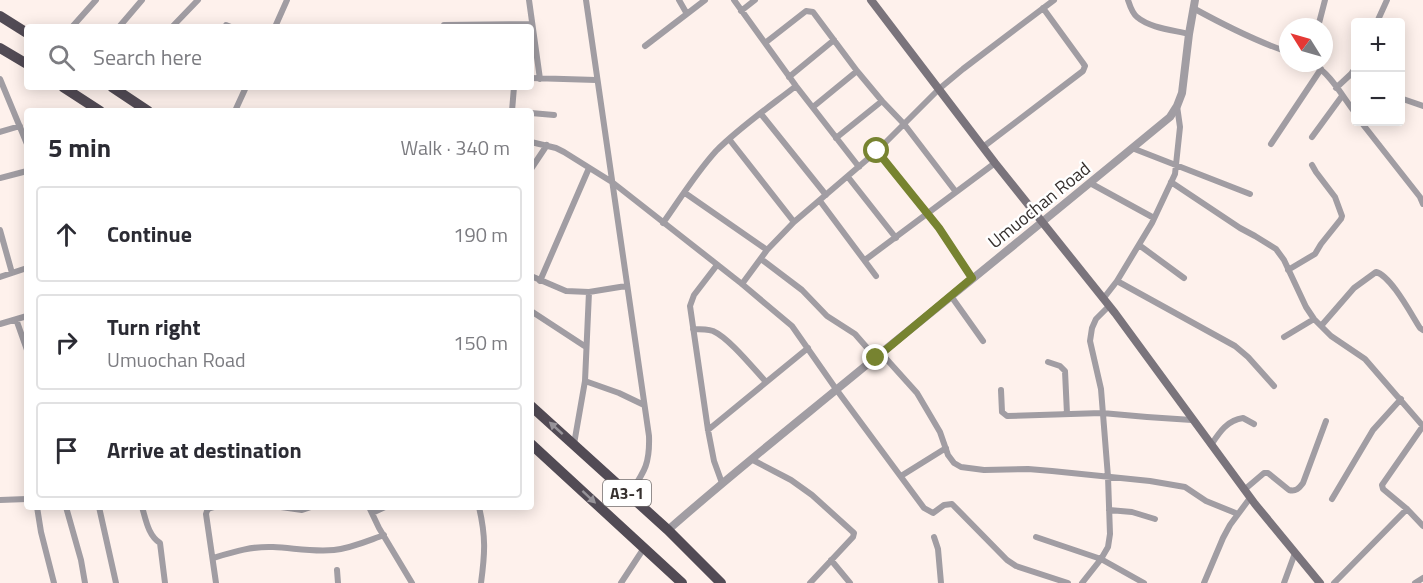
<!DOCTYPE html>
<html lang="en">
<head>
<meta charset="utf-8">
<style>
	body { margin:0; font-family:"Titillium Web",sans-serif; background:#f7f7f7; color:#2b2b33 }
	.controls { position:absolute; right:18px; top:18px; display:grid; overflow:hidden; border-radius:6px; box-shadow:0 3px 15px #0003 }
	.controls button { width:54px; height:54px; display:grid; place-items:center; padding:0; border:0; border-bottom:2px solid #e1e1e2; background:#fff; color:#2b2b33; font:30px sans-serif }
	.compass { position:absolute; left:1279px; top:18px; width:54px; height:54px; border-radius:50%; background:#fff; box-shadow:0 3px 15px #0003; rotate:307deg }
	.stop { position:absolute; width:18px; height:18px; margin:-14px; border:4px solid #778330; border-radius:50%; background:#fff }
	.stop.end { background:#778330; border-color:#fff; box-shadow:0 2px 6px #0008 }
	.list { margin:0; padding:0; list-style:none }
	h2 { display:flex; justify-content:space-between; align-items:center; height:78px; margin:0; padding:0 24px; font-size:26px }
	h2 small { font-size:20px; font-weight:400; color:#7c7c81 }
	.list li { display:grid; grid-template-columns:39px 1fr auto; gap:18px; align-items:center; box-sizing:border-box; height:96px; margin:0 12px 12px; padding:0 12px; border:2px solid #e1e1e2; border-radius:6px }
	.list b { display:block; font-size:22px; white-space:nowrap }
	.list p { margin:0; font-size:20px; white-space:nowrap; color:#7c7c81 }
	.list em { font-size:20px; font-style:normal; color:#7c7c81 }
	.icon { flex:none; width:33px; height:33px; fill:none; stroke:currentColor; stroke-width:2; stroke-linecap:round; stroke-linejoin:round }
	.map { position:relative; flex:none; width:1423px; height:583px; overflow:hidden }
	.search { position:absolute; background:#fff; box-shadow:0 3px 15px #0003; left:24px; top:24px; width:510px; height:66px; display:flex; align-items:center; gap:15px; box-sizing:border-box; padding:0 21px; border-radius:6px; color:#7c7c81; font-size:22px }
	.panel { position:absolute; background:#fff; box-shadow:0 3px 15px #0003; left:24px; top:108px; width:510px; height:402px; border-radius:6px }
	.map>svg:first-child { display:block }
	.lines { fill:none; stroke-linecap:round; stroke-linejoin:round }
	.minor { stroke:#a19da3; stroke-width:6 }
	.tertiary { stroke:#a19da3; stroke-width:8 }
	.secondary { stroke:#7a747c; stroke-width:8 }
	.trunk { stroke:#524b55; stroke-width:10 }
	.oneway { fill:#979399 }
	.route { stroke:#778330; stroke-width:8 }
	.labels { text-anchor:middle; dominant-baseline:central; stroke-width:5; stroke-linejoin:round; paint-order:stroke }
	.shield { fill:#fff; stroke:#726e6d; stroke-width:1.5 }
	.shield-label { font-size:16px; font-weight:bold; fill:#36302e }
	.street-label { font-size:18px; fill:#36302e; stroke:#fff }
</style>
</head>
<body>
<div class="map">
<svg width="1423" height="583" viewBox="0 0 1423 583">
	<rect width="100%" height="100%" fill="#fef1ec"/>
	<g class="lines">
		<path class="minor" d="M529,0L540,79
			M586,0L649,436C650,465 644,472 629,495
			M679,0L687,14
			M734,0L796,86L859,167
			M1128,0C1130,6 1132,13 1137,17C1150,28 1173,30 1189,34
			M1193,8C1224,25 1255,41 1288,52
			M741,11L755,0
			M1377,22L1387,0
			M226,25L231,27
			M444,25L532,24
			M72,27L96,0
			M119,27L142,0
			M172,27L198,0
			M275,27L287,0
			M1318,27L1325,0
			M765,43L806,11L813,12L857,71L882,101L904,124L956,192
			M645,46L705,0
			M1312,63C1331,74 1342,96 1356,114
			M789,77L834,40
			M531,78L596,80
			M0,79L27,144
			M1336,88L1351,74L1356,67
			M1400,98L1423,106
			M813,107L857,71
			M235,111L246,87
			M512,111L514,87
			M531,113L554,115
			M761,114L826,195
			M1361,122L1420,197L1423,204
			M0,132L20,126
			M1312,137L1342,96
			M836,138L882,101
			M729,139L794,222
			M531,142L556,148L564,152L612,182L742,284L792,326L836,389L924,508L933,513L944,505L952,504L1007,560L1016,566L1068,583
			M1271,144L1321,69
			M983,147L1083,71L1085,66L1083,63L1043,8
			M1132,148L1250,194
			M877,151L939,228L972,278
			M531,169L547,145
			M848,177L896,238
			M0,178L27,171
			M1171,182L1240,228L1255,236L1276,249L1284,260L1306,307L1314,319L1331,336L1365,359L1423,426
			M1090,183L1154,218
			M685,193L767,250
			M820,201L876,276
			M663,223C680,199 696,173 716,151C740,127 769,107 796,86
			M0,230L12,273
			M1139,245L1184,278
			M761,259L802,290L827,316L855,334L876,358
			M865,260L995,163
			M717,265L694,295L690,306L708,430L714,461L722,483
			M1288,270L1315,254L1321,244L1341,219L1342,216L1335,197L1316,172L1312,165
			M531,276L566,291L589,292L626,286
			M0,277L27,268
			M540,281L589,168
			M1117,281L1235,346L1248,357L1274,386
			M742,284L767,250L794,222L877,151L939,89L963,69L1054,0
			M951,296L983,341
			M1103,299L1117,281L1152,223L1175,174L1180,127L1177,106
			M531,311L586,347
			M16,319L27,350
			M0,324L27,316
			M1321,326L1354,288L1376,272C1391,276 1411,314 1420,328L1423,330
			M693,329C699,329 707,329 713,331C729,338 753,368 766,382
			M1284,337L1314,319
			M881,353L917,393L940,432L948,455L954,463L961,467L984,470L1028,469L1052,471L1150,481L1185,487L1206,501L1238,514
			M1048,362L1060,366L1065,371L1067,414
			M585,381L619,393L644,405
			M1001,390L1002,412L1007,416L1102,413L1147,417L1192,420
			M1423,426L1382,485L1383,489L1407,509L1423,526
			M708,430L808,348
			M574,444L585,381L589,292
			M1211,445C1219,433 1227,420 1243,418L1254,424
			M751,459L791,480L812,495L854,533L853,537L810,583
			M901,476L946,448
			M1244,490L1264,473H1268L1289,490C1296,492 1299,488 1303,483L1326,421
			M1332,499L1373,430L1401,399
			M0,500L27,499
			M37,507L41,532L54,583
			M66,507L81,560L85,583
			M99,507L116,583
			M142,507C146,520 148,535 160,543L165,583
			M214,507C209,508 207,509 206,514L216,583
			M281,507L302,510L311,507
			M369,507L379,528L412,583
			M479,507C486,537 485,553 481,583
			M1109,510L1132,512L1155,519
			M372,513L385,507
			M934,537L938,549L941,583
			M1036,537L1101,559L1144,583
			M213,558C233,552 252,546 273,547C294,548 312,552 334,550C352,548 367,541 384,535
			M831,560L850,583
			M337,570L338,583
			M621,583L644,548
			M1082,583L1101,559L1108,547L1110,534L1108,477L1101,389L1090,341L1092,328L1096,319L1109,306
			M1204,583L1223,538L1230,525L1250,498
			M1284,583L1295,553
			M1334,583L1407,509
			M1415,583L1423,578"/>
		<path class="tertiary" d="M668,530C737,469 810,412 881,353C978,275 1074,196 1170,117L1177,106L1182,93L1189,34L1195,0"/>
		<path class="secondary" d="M871,0L995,163L1115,313L1255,504L1320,583"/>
		<path class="trunk" d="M0,16L27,33
			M0,48L27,64
			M63,87L100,111
			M112,87L148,111
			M531,406L668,530L721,583
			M531,444L682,583"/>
	</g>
	<defs><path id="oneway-solid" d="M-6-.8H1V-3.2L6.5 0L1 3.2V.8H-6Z" transform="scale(1.5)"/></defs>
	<g class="oneway">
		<use href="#oneway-solid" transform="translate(556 428) rotate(-138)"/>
		<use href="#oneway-solid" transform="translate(589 497) rotate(43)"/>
	</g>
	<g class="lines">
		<path class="route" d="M876,358L972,278L939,228L877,151"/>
	</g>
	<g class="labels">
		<rect class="shield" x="603" y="480" width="48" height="26" rx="4.5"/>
		<g class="shield-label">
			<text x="627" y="493">A3-1</text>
		</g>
		<g class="street-label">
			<text transform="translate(1039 205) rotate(-39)">Umuochan Road</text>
		</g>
	</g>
</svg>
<div class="controls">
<button>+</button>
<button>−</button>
</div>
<svg class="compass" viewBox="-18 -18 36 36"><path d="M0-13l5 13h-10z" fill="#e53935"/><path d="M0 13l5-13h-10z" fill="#7c7c81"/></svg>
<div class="stop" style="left:877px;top:151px"></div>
<div class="stop end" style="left:876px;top:358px"></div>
<div class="search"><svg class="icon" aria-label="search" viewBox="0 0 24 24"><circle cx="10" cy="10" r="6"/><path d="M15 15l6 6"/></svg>Search here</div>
<section class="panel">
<h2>5 min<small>Walk · 340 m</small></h2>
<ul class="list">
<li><svg class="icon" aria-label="ahead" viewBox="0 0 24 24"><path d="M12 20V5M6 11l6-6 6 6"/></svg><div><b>Continue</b></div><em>190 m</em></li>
<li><svg class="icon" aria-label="right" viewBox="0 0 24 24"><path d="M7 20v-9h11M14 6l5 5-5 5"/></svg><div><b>Turn right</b><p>Umuochan Road</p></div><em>150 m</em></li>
<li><svg class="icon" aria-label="arrive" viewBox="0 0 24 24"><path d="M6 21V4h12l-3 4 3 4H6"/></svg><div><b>Arrive at destination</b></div></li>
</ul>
</section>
</div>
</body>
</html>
